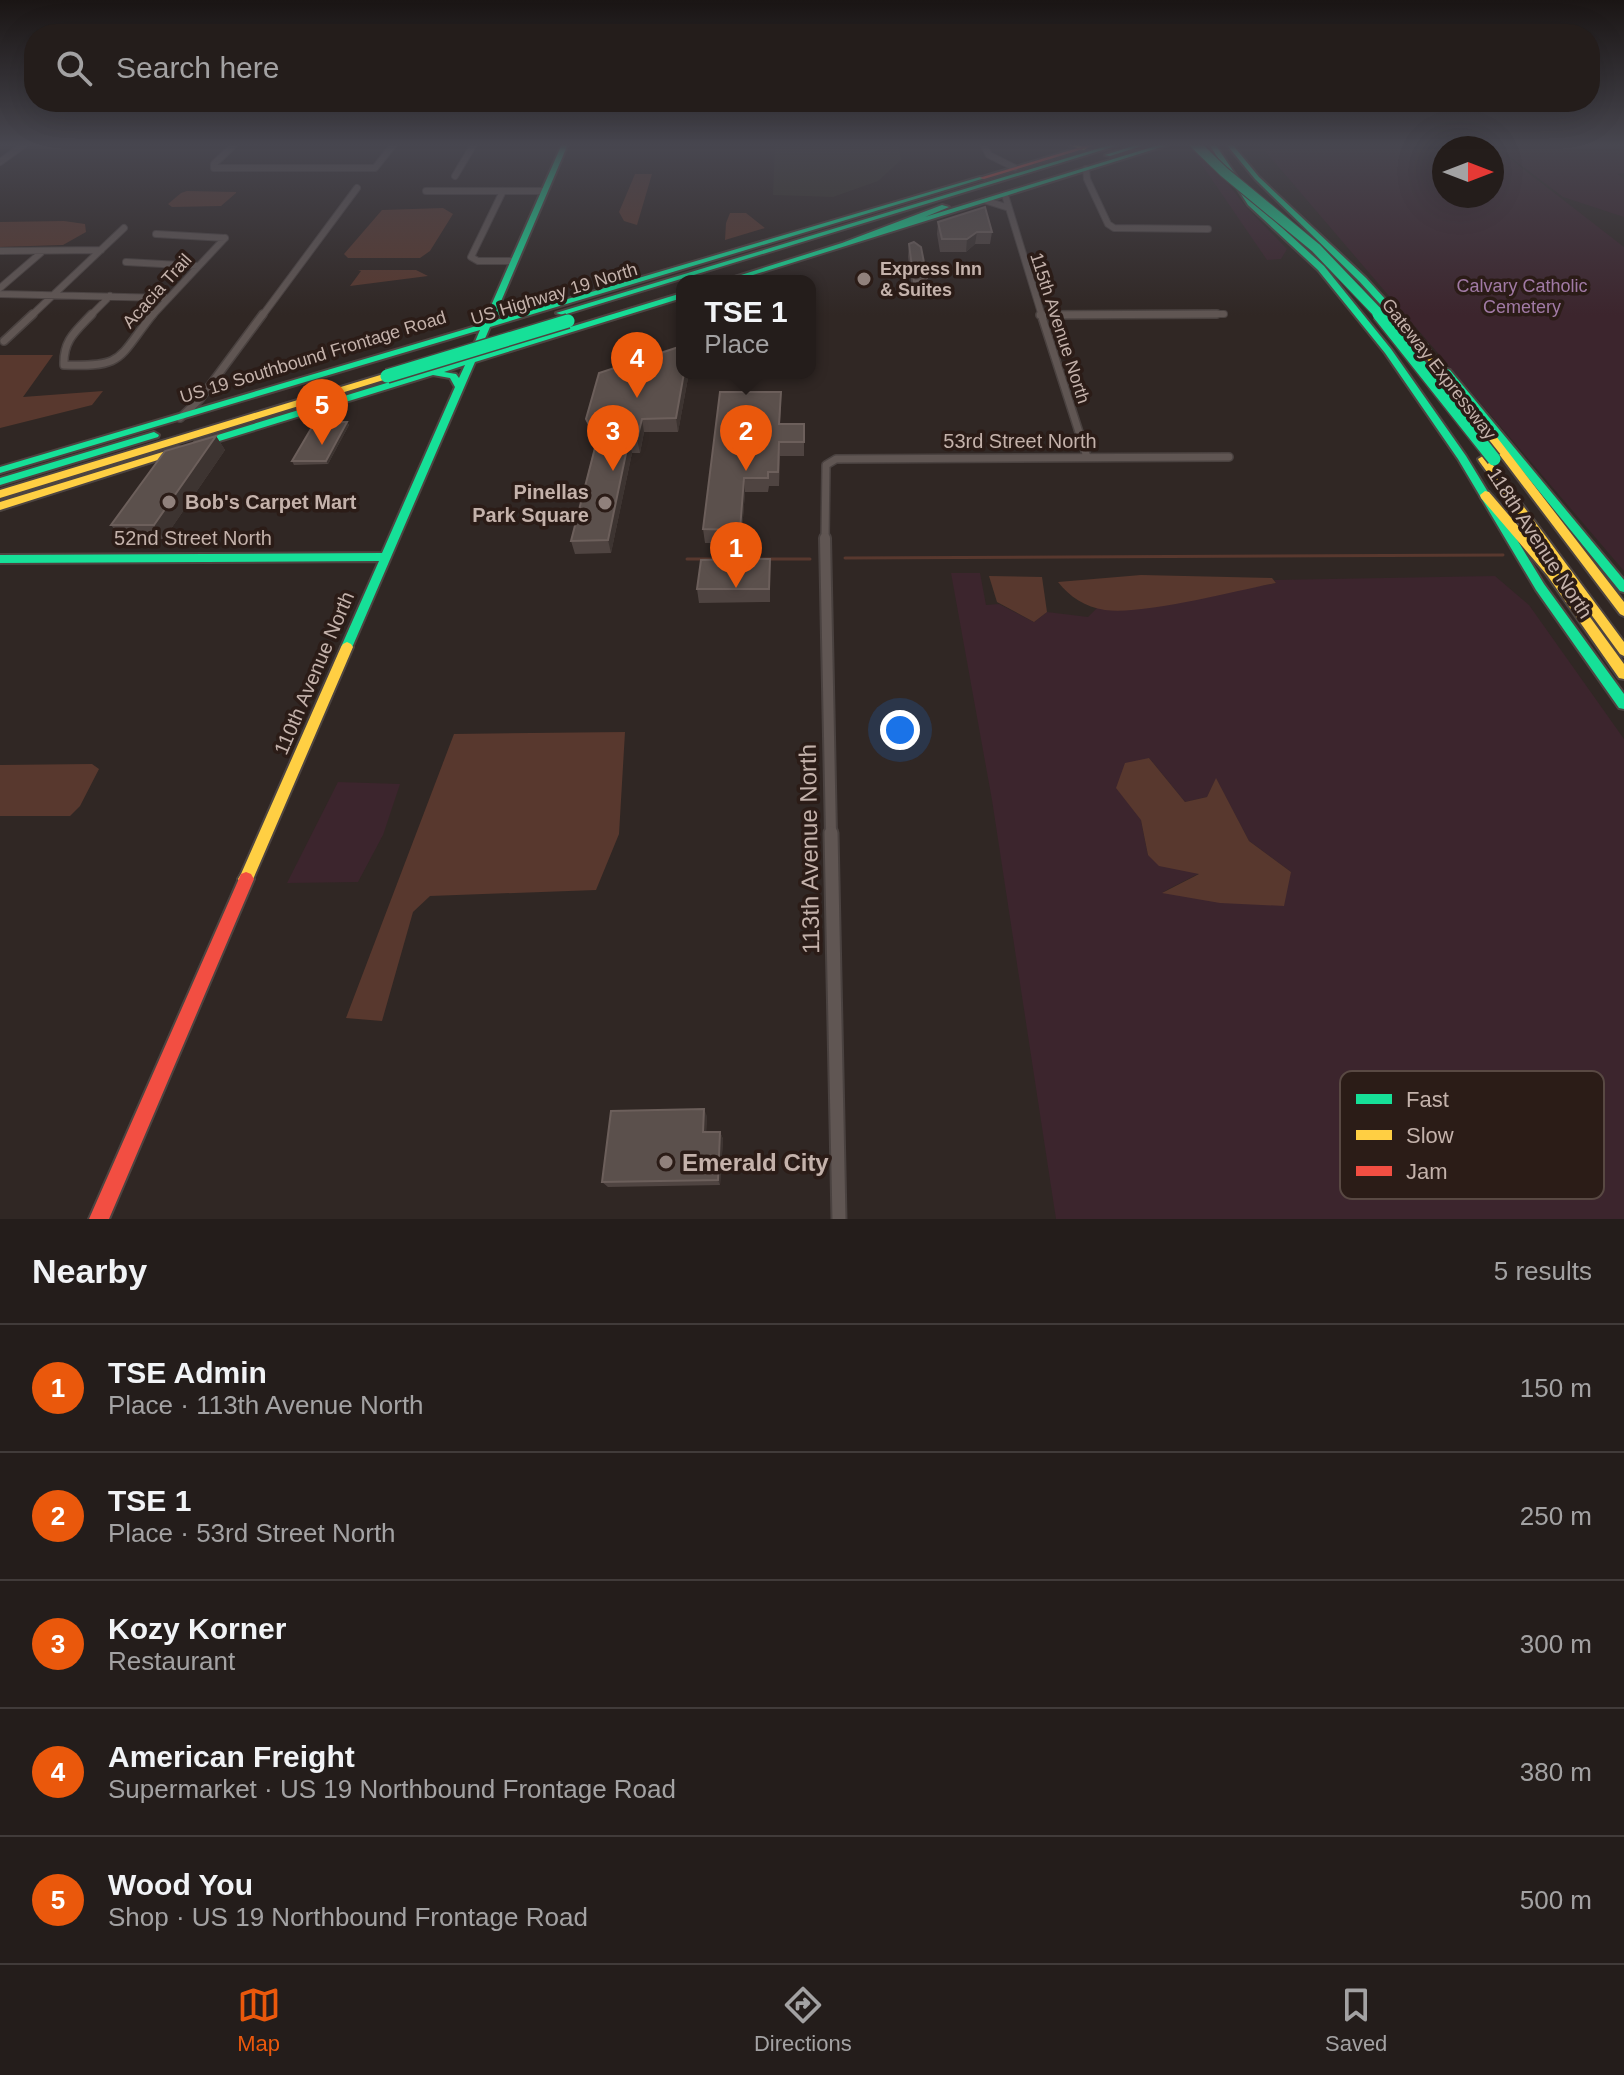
<!DOCTYPE html>
<html lang="en">
<head>
<meta charset="utf-8">
<style>
	body { margin:0; font-family:Arial,sans-serif; background:#2c2624; color:#f1f3f6 }
	.compass { position:absolute; left:1432px; top:136px; width:72px; height:72px; border-radius:50%; background:#241d1b; box-shadow:0 8px 32px #0002; rotate:90deg }
	.you { position:absolute; left:900px; top:730px; width:28px; height:28px; margin:-20px; border:6px solid #fff; border-radius:50%; background:#1a73e8; box-shadow:0 0 0 12px #1a73e833 }
	.badge { display:grid; place-items:center; width:52px; height:52px; border-radius:50%; background:#ea580c; color:#fff; font-size:26px; font-weight:700 }
	.pin { position:absolute; translate:-50% -66px; filter:drop-shadow(0 2px 4px #0008) }
	.pin::after { content:''; position:absolute; top:42px; width:28px; height:24px; background:inherit; clip-path:polygon(0 0,100% 0,50% 100%) }
	.popup { position:absolute; left:676px; top:275px; width:140px; height:104px; box-sizing:border-box; display:grid; place-content:center; border-radius:16px; background:#241d1b; filter:drop-shadow(0 2px 6px #0005); font-size:26px; white-space:nowrap; color:#a3a2a3 }
	.popup b { font-size:30px; color:#f1f3f6 }
	.popup::after { content:''; position:absolute; left:50%; top:100%; margin-left:-16px; border:16px solid transparent; border-top-color:#241d1b }
	.list { margin:0; padding:0; list-style:none }
	h2 { display:flex; justify-content:space-between; align-items:center; height:104px; margin:0; padding:0 32px; font-size:34px }
	h2 small { font-size:26px; font-weight:400; color:#a3a2a3 }
	.list li { display:grid; grid-template-columns:52px 1fr auto; gap:24px; align-items:center; box-sizing:border-box; height:128px; padding:0 32px; border-top:2px solid #413b3a }
	.list b { display:block; font-size:30px; white-space:nowrap }
	.list p { margin:0; font-size:26px; white-space:nowrap; color:#a3a2a3 }
	.list em { font-size:26px; font-style:normal; color:#a3a2a3 }
	.icon { flex:none; width:44px; height:44px; fill:none; stroke:currentColor; stroke-width:2; stroke-linecap:round; stroke-linejoin:round }
	.map { position:relative; flex:none; width:1624px; height:1219px; overflow:hidden }
	.search { position:absolute; background:#241d1b; box-shadow:0 8px 32px #0002; left:24px; right:24px; top:24px; height:88px; display:flex; align-items:center; gap:20px; box-sizing:border-box; padding:0 28px; border-radius:32px; color:#a3a2a3; font-size:30px }
	.sheet { height:744px; background:#241d1b }
	nav { display:flex; justify-content:space-around; align-items:center; box-sizing:border-box; height:112px; border-top:2px solid #413b3a; background:#241d1b; font-size:22px; color:#a3a2a3 }
	nav a { display:grid; justify-items:center; gap:4px }
	nav .on { color:#ea580c }
	.map>svg:first-child { display:block }
	.medical { fill:#373329 }
	.green { fill:#3c252d; fill-rule:evenodd }
	.water { fill:#58382e }
	.lines { fill:none; stroke-linecap:round; stroke-linejoin:round }
	.stream { stroke:#58382e; stroke-width:3 }
	.street-far3-casing { stroke:#4a4240; stroke-width:8 }
	.street-far2-casing { stroke:#4a4240; stroke-width:10 }
	.street-far1-casing { stroke:#4a4240; stroke-width:14 }
	.street-casing { stroke:#4a4240; stroke-width:17 }
	.fast-casing { stroke:#4d4441; stroke-width:4 }
	.slow-casing { stroke:#4d4441; stroke-width:4 }
	.jam-casing { stroke:#4d4441; stroke-width:4 }
	.street-far3 { stroke:#605653; stroke-width:6 }
	.street-far2 { stroke:#605653; stroke-width:7 }
	.street-far1 { stroke:#605653; stroke-width:10 }
	.street { stroke:#605653; stroke-width:13 }
	.fast { fill:#16e098; fill-rule:evenodd }
	.slow { fill:#ffcf43; fill-rule:evenodd }
	.jam { fill:#f24e42; fill-rule:evenodd }
	.fast-bridge-far1-casing { stroke:#4d4340; stroke-width:12; stroke-linecap:butt }
	.fast-bridge-casing { stroke:#4d4340; stroke-width:16; stroke-linecap:butt }
	.fast-bridge-far1 { stroke:#16e098; stroke-width:10 }
	.fast-bridge { stroke:#16e098; stroke-width:13 }
	.wall { fill:#4f4441 }
	.shaded-wall { fill:#3d3431 }
	.building { fill:#5b504c; stroke:#6c5f5b; stroke-width:2 }
	.poi-dot { fill:#90817c; stroke:#2b1c17; stroke-width:3 }
	.labels { text-anchor:middle; dominant-baseline:central; stroke-width:7; stroke-linejoin:round; paint-order:stroke }
	.far-poi-label { font-size:18px; font-weight:bold; fill:#c4b2ab; stroke:#2b1c17; text-anchor:start }
	.far-park-label { font-size:18px; fill:#a17aa5; stroke:#2b1c17 }
	.far-street-label { font-size:18px; fill:#c4b2ab; stroke:#2b1c17 }
	.street-label { font-size:20px; fill:#c4b2ab; stroke:#2b1c17 }
	.poi-label { font-size:20px; font-weight:bold; fill:#c4b2ab; stroke:#2b1c17; text-anchor:end }
	.near-street-label { font-size:24px; fill:#c4b2ab; stroke:#2b1c17 }
	.near-poi-label { font-size:24px; font-weight:bold; fill:#c4b2ab; stroke:#2b1c17; text-anchor:start }
	.key { fill:#2b1c17; stroke:#594943; stroke-width:2 }
	.key-label { font-size:22px; fill:#c4b2ab }
</style>
</head>
<body>
<div class="map">
<svg width="1624" height="1219" viewBox="0 0 1624 1219">
	<rect width="100%" height="100%" fill="#302724"/>
	<path class="medical" d="M775,144H898L901,160L878,181L833,197L773,195Z"/>
	<path class="green" d="M1259,144H1491L1624,247V571ZM1492,148V196H1444V148Z
		M1493,144H1615L1624,149V173L1618,174L1624,179V217L1563,197Z
		M1191,149L1222,176L1246,207L1287,249L1281,259L1267,260Z
		M951,573H980L986,605L999,604L1034,622L1047,612L1088,617L1098,607H1138L1276,583L1274,580L1495,576L1529,605L1624,739V1219H1056L992,800ZM1149,758L1185,802L1207,797L1216,779L1249,841L1291,872L1163,892L1200,873L1148,855L1141,820Z
		M338,782L400,784L383,835L358,882L287,883Z"/>
	<path class="water" d="M635,174H652L637,225L624,221L619,212Z
		M187,191L236,192V193L221,206L172,207L168,204L181,193Z
		M443,208L453,214L430,251L420,258H348L344,254L382,210Z
		M730,213H746L765,228L725,240L726,223Z
		M64,221L85,224L86,232L63,245L0,247V222Z
		M358,270H416L428,276L350,286L361,271Z
		M0,355H53L23,397L103,391L92,405L0,428Z
		M1141,575L1272,578L1276,583C1233,591 1145,615 1105,610C1085,607 1070,597 1058,582Z
		M989,576L1042,577L1047,612L1034,622L997,602Z
		M625,732L619,834L596,890L430,896L413,912L382,1021L346,1018L454,734Z
		M1149,758L1185,802L1207,797L1216,778L1249,841L1291,872L1284,906L1220,903L1162,893L1199,874L1159,866L1148,855L1141,820L1116,788L1125,763Z
		M92,764L99,769L80,806L70,816H0V765Z"/>
	<g class="lines">
		<path class="stream" d="M845,558L1503,555
			M687,559H810"/>
		<defs>
			<path id="street-far3" d="M235,144L214,164V168H375L394,144
				M983,144L989,155L1015,168
				M0,162L25,144
				M1086,169L1087,179L1108,224L1114,228L1208,229
				M455,176L474,144
				M426,191H544
				M503,191L471,257L478,261H513
				M1005,195L1042,316
				M987,201L1006,207
				M156,234L225,238
				M0,251L101,250
				M126,262L198,266
				M0,288L43,251
				M0,294L166,298
				M1040,315L1224,314
				M31,316L124,228
				M90,316L110,296
				M152,316L225,238
				M262,316L357,188"/>
			<path id="street-far2" d="M92,314C76,331 63,340 64,365C125,367 117,359 153,314
				M1041,314L1087,457
				M1040,315L1217,314
				M4,341L33,314
				M180,418L200,399L263,314
				M825,540L826,465L836,459L1229,457"/>
			<path id="street-far1" d="M825,538L831,835"/>
			<path id="street" d="M831,833L839,1219"/>
			<path id="fast" d="M562,144H568L499,306L505,313L517,314L980,177L985,178L490,327L478,355L682,293V298L475,362L351,650H343L341,647L379,561L0,563V555L382,553L455,387L450,378L433,375L203,446H195L194,444L195,442L468,358L480,330L0,473V467L483,324ZM496,313L503,318L493,321ZM465,365L459,378L456,374L444,372Z
				M1113,144H1122L563,315L556,313Z
				M1139,144H1148L1110,156L1105,155Z
				M1162,144H1171L734,281H722L842,243L942,205L949,207L925,217Z
				M1209,144H1215L1254,202L1324,266L1391,349L1466,456L1544,584L1624,694V709L1619,708L1536,590L1458,459L1385,353L1318,270L1248,205Z
				M1226,144H1232L1259,177L1366,278L1427,345V349H1421L1360,282L1255,179Z
				M1447,369L1450,370L1624,580V592L1620,591L1444,374L1442,372Z
				M154,432L159,435L158,437L0,485V478Z"/>
			<path id="slow" d="M1065,144H1075L1087,148L1084,150Z
				M1415,334L1418,335L1624,602V616L1620,614L1412,339V335Z
				M387,373L390,374V378L0,498V490Z
				M179,447L184,450L183,452L0,510V502Z
				M1483,456L1487,457L1624,642V656L1620,654L1479,461L1478,459Z
				M1485,491L1489,492L1555,569L1624,664V679L1619,678L1547,575L1481,498L1480,495Z
				M347,642L351,644L353,647L251,884L246,886L241,884L238,879L241,874L341,647L343,644Z"/>
			<path id="jam" d="M1091,144H1100L984,179L979,178Z
				M246,872L251,874L254,879L109,1219H89L241,874Z"/>
		</defs>
		<use href="#street-far3" class="street-far3-casing"/>
		<use href="#street-far2" class="street-far2-casing"/>
		<use href="#street-far1" class="street-far1-casing"/>
		<use href="#street" class="street-casing"/>
		<use href="#fast" class="fast-casing"/>
		<use href="#slow" class="slow-casing"/>
		<use href="#jam" class="jam-casing"/>
		<use href="#street-far3" class="street-far3"/>
		<use href="#street-far2" class="street-far2"/>
		<use href="#street-far1" class="street-far1"/>
		<use href="#street" class="street"/>
		<use href="#fast" class="fast"/>
		<use href="#slow" class="slow"/>
		<use href="#jam" class="jam"/>
		<defs>
			<path id="fast-bridge-far1" d="M1195,144L1224,172L1316,248L1381,316"/>
			<path id="fast-bridge" d="M1379,314L1494,459
				M387,376L568,321"/>
		</defs>
		<use href="#fast-bridge-far1" class="fast-bridge-far1-casing"/>
		<use href="#fast-bridge" class="fast-bridge-casing"/>
		<use href="#fast-bridge-far1" class="fast-bridge-far1"/>
		<use href="#fast-bridge" class="fast-bridge"/>
	</g>
	<path class="wall" d="M938,222L992,232L990,244H975L966,252H940L937,234Z
		M909,244L925,291L913,296L908,257Z
		M682,373H702L688,378L678,432H644L640,453H632L611,553L575,554L571,541L595,445L590,433L586,419Z
		M781,405L780,424H804V456H780L779,486H769L768,492H745L741,543H705L703,529Z
		M347,422L349,425L328,464L294,465L292,461Z
		M216,436L225,450L164,539H122L111,525Z
		M770,559V602L699,603L697,589Z
		M707,1116L706,1132H720L723,1139L720,1185L608,1187L602,1182Z"/>
	<path class="shaded-wall" d="M977,232L975,244L966,252L967,239Z
		M927,278L925,291L913,296L914,282Z
		M684,373H702L688,378L678,432L676,418Z
		M642,419L644,432L640,453L637,439Z
		M347,422L349,425L328,464L326,461Z
		M216,436L225,450L164,539L154,525Z
		M629,439L632,453L611,553L608,540Z
		M744,478L745,492L741,543L740,530Z
		M704,1109L707,1116L706,1139L703,1132Z
		M720,1132L723,1139L720,1185L718,1180Z"/>
	<path class="building" d="M985,207L992,232H977L967,239H942L938,222Z
		M914,242L921,247L927,278L914,282L909,244Z
		M682,346V373H684L676,418L642,419L637,439H629L608,540L571,541L597,440L586,419L599,373Z
		M720,392H781L779,424H804V442H779L778,472H768V478H744L740,530L703,529Z
		M315,422H347L326,461H292Z
		M216,436L154,525H111L165,451Z
		M770,559L769,589H697L701,560Z
		M704,1109L703,1132H720L718,1180L602,1182L611,1111Z"/>
	<linearGradient id="sky" x2="0" y2="1"><stop stop-color="#1a1514"/><stop offset="0.46" stop-color="#484750"/><stop offset="1" stop-color="#484750" stop-opacity="0"/></linearGradient>
	<rect width="1624" height="315" fill="url(#sky)"/>
	<g class="poi-dot">
		<circle cx="864" cy="279" r="8"/>
		<circle cx="169" cy="502" r="8"/>
		<circle cx="605" cy="503" r="8"/>
		<circle cx="666" cy="1162" r="8"/>
	</g>
	<g class="labels">
		<g class="far-poi-label">
			<text x="880" y="269">Express Inn<tspan x="880" dy="21">&amp; Suites</tspan></text>
		</g>
		<g class="far-park-label">
			<text x="1522" y="286">Calvary Catholic<tspan x="1522" dy="21">Cemetery</tspan></text>
		</g>
		<g class="far-street-label">
			<text transform="translate(157 291) rotate(-48)">Acacia Trail</text>
			<text transform="translate(554 294) rotate(-17)">US Highway 19 North</text>
			<text transform="translate(1060 328) rotate(72)">115th Avenue North</text>
			<text transform="translate(313 357) rotate(-17)">US 19 Southbound Frontage Road</text>
			<text transform="translate(1439 369) rotate(52)">Gateway Expressway</text>
		</g>
		<g class="street-label">
			<text x="1020" y="441">53rd Street North</text>
			<text x="193" y="538">52nd Street North</text>
			<text transform="translate(1540 543) rotate(57)">118th Avenue North</text>
			<text transform="translate(314 673) rotate(-67)">110th Avenue North</text>
		</g>
		<g class="poi-label">
			<text x="589" y="492">Pinellas<tspan x="589" dy="23">Park Square</tspan></text>
			<text x="185" y="502" text-anchor="start">Bob's Carpet Mart</text>
		</g>
		<g class="near-street-label">
			<text transform="translate(809 849) rotate(-91)">113th Avenue North</text>
		</g>
		<g class="near-poi-label">
			<text x="682" y="1162">Emerald City</text>
		</g>
	</g>
	<rect x="1340" y="1071" width="264" height="128" rx="12" class="key"/>
	<rect x="1356" y="1094" width="36" height="10" fill="#16e098"/>
	<rect x="1356" y="1130" width="36" height="10" fill="#ffcf43"/>
	<rect x="1356" y="1166" width="36" height="10" fill="#f24e42"/>
	<g class="key-label">
		<text x="1406" y="1107">Fast</text>
		<text x="1406" y="1143">Slow</text>
		<text x="1406" y="1179">Jam</text>
	</g>
</svg>
<svg class="compass" viewBox="-18 -18 36 36"><path d="M0-13l5 13h-10z" fill="#e53935"/><path d="M0 13l5-13h-10z" fill="#a3a2a3"/></svg>
<div class="you"></div>
<div class="pin badge" style="left:736px;top:588px">1</div>
<div class="pin badge" style="left:746px;top:471px">2</div>
<div class="popup"><b>TSE 1</b>Place</div>
<div class="pin badge" style="left:613px;top:471px">3</div>
<div class="pin badge" style="left:637px;top:398px">4</div>
<div class="pin badge" style="left:322px;top:445px">5</div>
<div class="search"><svg class="icon" aria-label="search" viewBox="0 0 24 24"><circle cx="10" cy="10" r="6"/><path d="M15 15l6 6"/></svg>Search here</div>
</div>
<section class="sheet">
<h2>Nearby<small>5 results</small></h2>
<ul class="list">
<li><span class="badge">1</span><div><b>TSE Admin</b><p>Place · 113th Avenue North</p></div><em>150 m</em></li>
<li><span class="badge">2</span><div><b>TSE 1</b><p>Place · 53rd Street North</p></div><em>250 m</em></li>
<li><span class="badge">3</span><div><b>Kozy Korner</b><p>Restaurant</p></div><em>300 m</em></li>
<li><span class="badge">4</span><div><b>American Freight</b><p>Supermarket · US 19 Northbound Frontage Road</p></div><em>380 m</em></li>
<li><span class="badge">5</span><div><b>Wood You</b><p>Shop · US 19 Northbound Frontage Road</p></div><em>500 m</em></li>
</ul>
</section>
<nav>
<a class="on"><svg class="icon" aria-label="map" viewBox="0 0 24 24"><path d="M3 6l6-2 6 2 6-2v14l-6 2-6-2-6 2zM9 4v14M15 6v14"/></svg>Map</a>
<a><svg class="icon" aria-label="directions" viewBox="0 0 24 24"><path d="M12 3l9 9-9 9-9-9zM9 14v-3h6M13 9l2 2-2 2"/></svg>Directions</a>
<a><svg class="icon" aria-label="saved" viewBox="0 0 24 24"><path d="M7 4h10v16l-5-4-5 4z"/></svg>Saved</a>
</nav>
</body>
</html>
